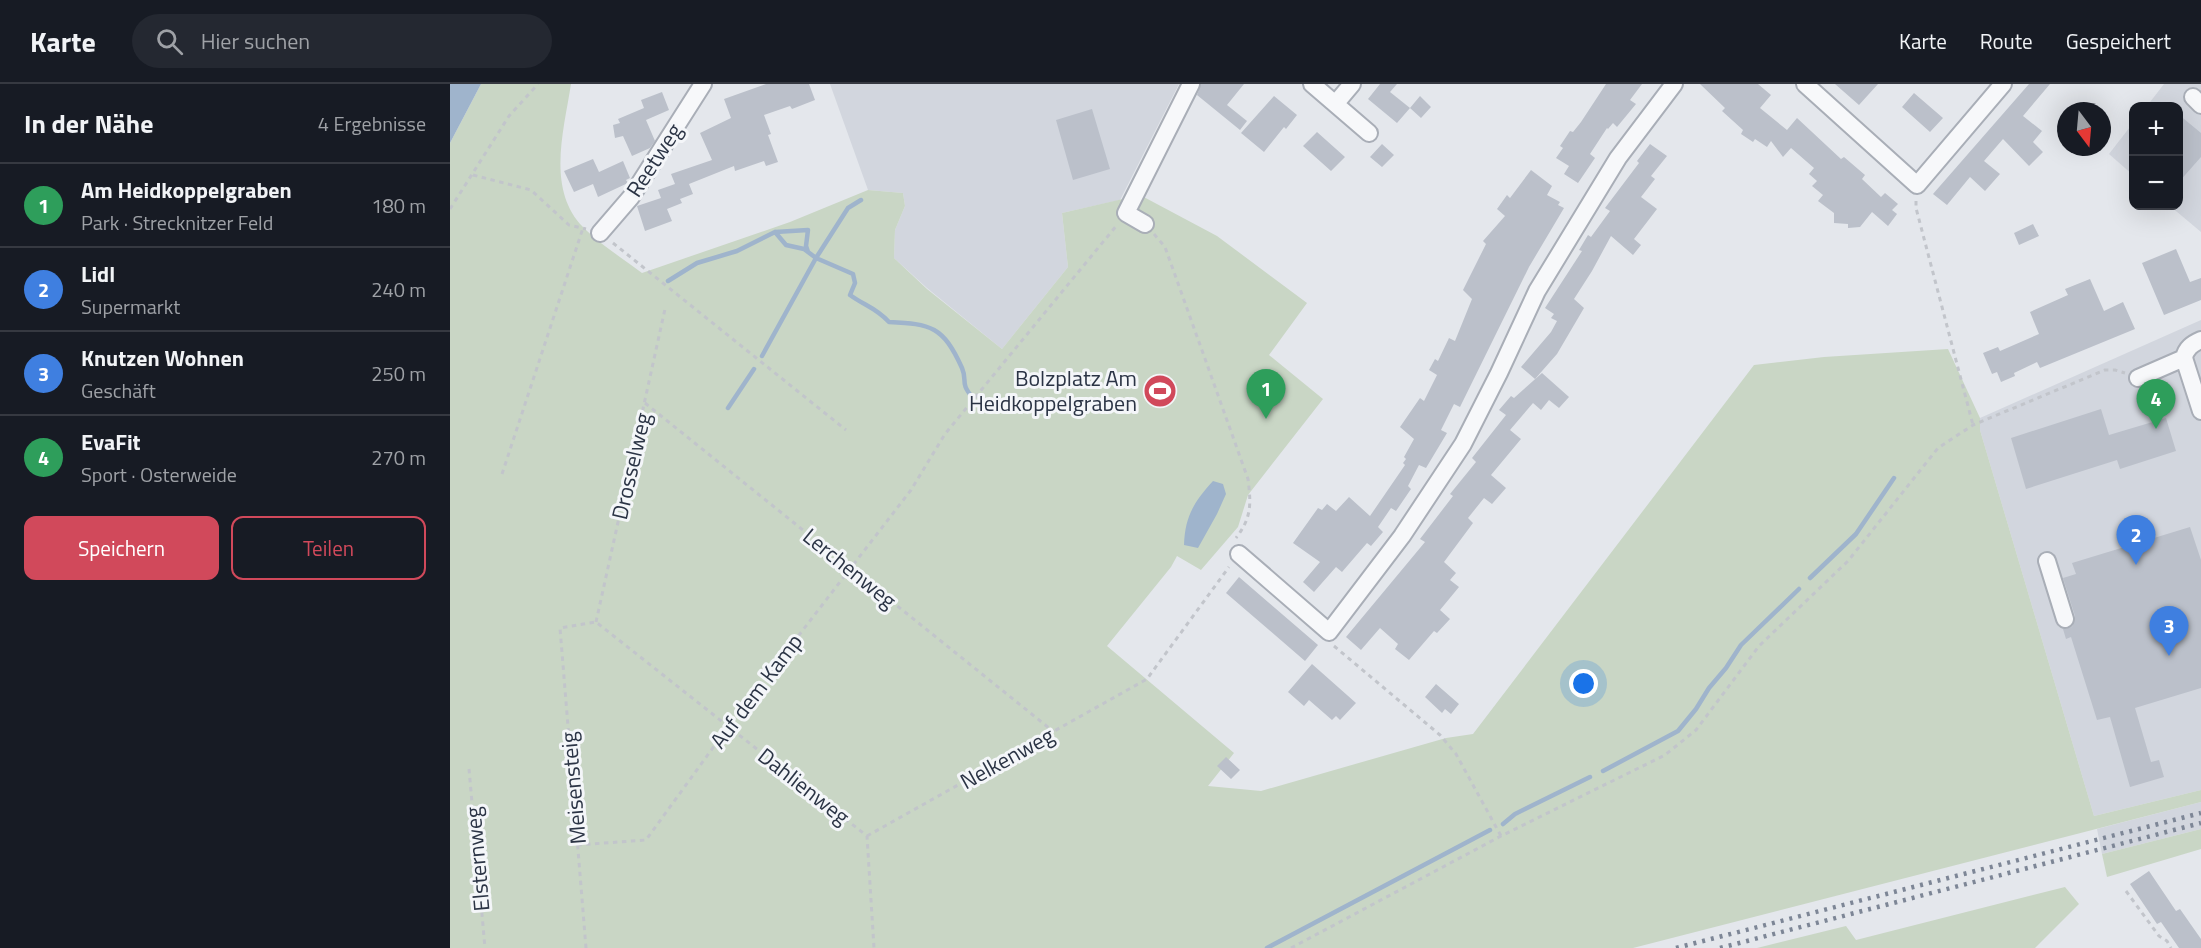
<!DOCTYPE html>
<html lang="de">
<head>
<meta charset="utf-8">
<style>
	body { margin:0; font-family:"Titillium Web",sans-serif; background:#242831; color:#f1f3f6 }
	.controls { position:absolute; right:18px; top:18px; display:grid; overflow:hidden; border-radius:12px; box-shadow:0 6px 24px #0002 }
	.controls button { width:54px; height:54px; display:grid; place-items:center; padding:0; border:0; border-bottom:2px solid #363941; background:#171b24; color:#f1f3f6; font:30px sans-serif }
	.compass { position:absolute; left:1607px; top:18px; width:54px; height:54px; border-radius:50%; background:#171b24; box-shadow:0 6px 24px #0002; rotate:164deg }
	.you { position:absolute; left:1134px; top:600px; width:21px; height:21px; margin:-15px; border:4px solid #fff; border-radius:50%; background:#1a73e8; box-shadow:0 0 0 9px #1a73e833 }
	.badge { display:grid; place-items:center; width:39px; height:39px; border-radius:50%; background:#d1495b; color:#fff; font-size:20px; font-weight:700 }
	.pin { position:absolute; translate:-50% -50px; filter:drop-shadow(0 2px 3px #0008) }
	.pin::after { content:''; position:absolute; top:32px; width:21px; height:18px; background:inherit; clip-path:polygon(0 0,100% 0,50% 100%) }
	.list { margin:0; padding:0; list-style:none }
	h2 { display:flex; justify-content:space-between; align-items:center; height:78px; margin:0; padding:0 24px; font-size:26px }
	h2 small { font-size:20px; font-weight:400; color:#9ea1a6 }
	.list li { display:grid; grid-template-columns:39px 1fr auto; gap:18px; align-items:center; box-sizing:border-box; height:84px; padding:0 24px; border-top:2px solid #363941 }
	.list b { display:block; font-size:22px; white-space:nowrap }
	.list p { margin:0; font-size:20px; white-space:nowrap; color:#9ea1a6 }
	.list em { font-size:20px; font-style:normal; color:#9ea1a6 }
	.actions { display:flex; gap:12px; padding:18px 24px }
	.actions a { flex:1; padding:14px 0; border:2px solid #d1495b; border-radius:12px; text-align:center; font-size:21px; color:#d1495b }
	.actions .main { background:#d1495b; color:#fff }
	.icon { flex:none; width:33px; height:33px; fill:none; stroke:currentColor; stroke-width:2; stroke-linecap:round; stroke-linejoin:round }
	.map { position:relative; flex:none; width:1751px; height:864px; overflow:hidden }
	header { display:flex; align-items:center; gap:36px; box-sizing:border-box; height:84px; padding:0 30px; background:#171b24; border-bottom:2px solid #363941 }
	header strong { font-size:28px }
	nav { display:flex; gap:33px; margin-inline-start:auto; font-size:21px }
	.search { width:420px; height:54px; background:#242831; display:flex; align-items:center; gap:15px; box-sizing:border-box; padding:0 21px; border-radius:33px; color:#9ea1a6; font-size:22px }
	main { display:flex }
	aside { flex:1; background:#171b24 }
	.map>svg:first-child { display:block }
	.built { fill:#d2d6de }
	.green { fill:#c9d6c5 }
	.water { fill:#9fb4cc }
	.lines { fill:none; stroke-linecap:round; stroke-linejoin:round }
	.stream { stroke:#9fb4cc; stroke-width:4.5 }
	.building { fill:#bbc0ca }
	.minor-casing { stroke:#a9aeb7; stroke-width:20 }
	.path { stroke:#c2c5cb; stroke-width:3; stroke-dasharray:4.5 4.5; stroke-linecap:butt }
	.minor { stroke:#f7f8fa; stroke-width:16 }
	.rail { stroke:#7d8696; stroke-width:4.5; stroke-dasharray:3 6; stroke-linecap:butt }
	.labels { text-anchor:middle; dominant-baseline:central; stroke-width:6; stroke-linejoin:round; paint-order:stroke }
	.street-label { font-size:22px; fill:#2b3445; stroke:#f4f6f9 }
	.poi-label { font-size:22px; fill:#2b3445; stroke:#f4f6f9; text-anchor:end }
</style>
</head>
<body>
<header>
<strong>Karte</strong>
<div class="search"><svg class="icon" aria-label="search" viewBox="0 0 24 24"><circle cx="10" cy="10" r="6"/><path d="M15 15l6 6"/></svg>Hier suchen</div>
<nav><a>Karte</a><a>Route</a><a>Gespeichert</a></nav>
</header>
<main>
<aside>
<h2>In der Nähe<small>4 Ergebnisse</small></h2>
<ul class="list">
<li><span class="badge" style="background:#2e9e5b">1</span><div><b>Am Heidkoppelgraben</b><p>Park · Strecknitzer Feld</p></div><em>180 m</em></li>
<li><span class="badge" style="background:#3f7fe0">2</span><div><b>Lidl</b><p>Supermarkt</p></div><em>240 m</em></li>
<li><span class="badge" style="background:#3f7fe0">3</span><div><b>Knutzen Wohnen</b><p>Geschäft</p></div><em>250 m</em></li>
<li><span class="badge" style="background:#2e9e5b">4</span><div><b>EvaFit</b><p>Sport · Osterweide</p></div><em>270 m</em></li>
</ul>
<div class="actions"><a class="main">Speichern</a><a>Teilen</a></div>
</aside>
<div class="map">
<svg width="1751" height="864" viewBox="0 0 1751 864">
	<rect width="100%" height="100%" fill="#e4e7ec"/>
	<path class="built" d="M380,0H729L670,116L612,129L618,183L552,265L477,204L444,174L445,146L455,122L453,109L418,106Z
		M1714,0H1751V148L1720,122H1728V22H1697Z
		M1683,39V91L1659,70Z
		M1751,236V706L1644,732L1530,346V334Z
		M1751,718V745L1652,770L1647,745Z"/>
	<path class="green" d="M31,0H121C114,46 96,105 133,143C149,160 174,175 192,189L340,138L418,106L453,109L455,122L445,146L444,174L477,205L552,265L618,183L612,129L690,111L767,152L857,219L819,271L873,315L798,411L788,443L751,486L727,472L721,483L657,562L784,669L758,702L811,707L996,654L1023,650L1304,281L1374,273L1498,265L1530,334V346L1644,732L1751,706V718L1183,864H0V59Z
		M1751,745V765L1657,793L1652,770Z
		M1615,803L1629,820L1585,864H1307L1396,842L1406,856Z"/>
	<path class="water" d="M0,0H31L0,59Z
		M763,397L773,400L776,410L767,430L748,464L734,461C735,432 744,418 763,397Z"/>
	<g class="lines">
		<path class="stream" d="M325,148L336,161L354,165L366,174L403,190L405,199L400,211C415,222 425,223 439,238C481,240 493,242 512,284C518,298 509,298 523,314
			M218,197L247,179L287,167L325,148L358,146L356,162L358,168
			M312,272L366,174L398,124L411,116
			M278,324L304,285
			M1360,494L1406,450L1444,394
			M1153,687L1228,647L1246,625L1259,604L1276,584L1291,561L1349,505
			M1053,740L1065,730L1140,693
			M817,864L1040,746"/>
	</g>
	<path class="building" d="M316,0H359L365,16L342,25L340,22L314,31L321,50L318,51L328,78L316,82L314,77L285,87L284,82L239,100L243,110L230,115L232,119L217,125L222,137L195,147L187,122L211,114L208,106L225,100L221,90L262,76L250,49L281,34L274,15Z
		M751,0H794L777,21L797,37L790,46L747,11Z
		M930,0H947L940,8L960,24L947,39L918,15Z
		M1156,0H1192L1180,16L1186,20L1167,43L1163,39L1158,45L1157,44L1140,70L1145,74L1128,99L1114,90L1119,82L1106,74L1113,64L1110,62L1120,47L1123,48L1131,38Z
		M1250,0H1308L1321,11L1310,24L1337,46L1347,34L1391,75L1394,73L1415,91L1412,95L1431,113L1435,109L1448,120L1442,126L1447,130L1438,142L1422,128L1410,143L1398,144V140L1384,139V129L1368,117L1373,111L1362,102L1367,97L1359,90L1364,84L1341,64L1333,73L1321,57L1317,63L1305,55L1303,58L1291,50L1293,46L1272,27L1275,24Z
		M1385,0H1428L1409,21Z
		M1579,0H1600L1573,32L1592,47L1583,58L1593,68L1579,82L1553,55L1534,77L1550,90L1535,107L1520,93L1497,121L1483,110Z
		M212,8L219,26L196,36L205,57L200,64L182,72L173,52L165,54L163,41L170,39L168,35L194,24L191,16Z
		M1464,9L1493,34L1480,48L1452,23Z
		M824,12L847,31L836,45L834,43L814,68L791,49Z
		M970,12L981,23L971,34L960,24Z
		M642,25L660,85L623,96L606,36Z
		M1728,30L1751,49V73L1728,99Z
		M867,48L895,73L881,87L853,62Z
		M932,60L944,71L932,83L920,73Z
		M1200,60L1217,72L1201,92L1205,95L1191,113L1207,125L1184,155L1191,161L1183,171L1161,152L1142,187L1124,215L1134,224L1107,270L1085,295L1071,283L1101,248L1107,237L1101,234L1104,230L1095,224L1132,167L1129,166L1138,151L1141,153L1160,127L1155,124L1189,79L1187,77Z
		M143,75L149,88L173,77L180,94L176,96L178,99L148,113L143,100L124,108L114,87Z
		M1081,86L1102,102L1097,111L1110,118L1108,121L1114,124L1079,183L1010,323L1004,320L991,346L997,349L976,384L969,381L958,402L961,405L946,427L941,424L928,443L933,448L921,462L917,459L892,488L886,483L864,508L853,498L870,478L843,459L868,424L872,426L877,420L886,427L899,413L920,432L955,381L953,379L956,375L954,373L964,355L950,343L970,314L974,317L987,291L979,286L985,275L988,277L999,254L1005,257L1022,215L1013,206L1036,160L1033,157L1055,132L1047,125L1057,111L1060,114Z
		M1583,140L1589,152L1569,161L1564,149Z
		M1726,165L1740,198L1751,194V216L1714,231L1692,179Z
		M1640,195L1654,227L1673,218L1685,245L1590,284L1587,278L1564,289L1565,292L1551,298L1547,288L1542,290L1533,269L1548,263L1550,267L1589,250L1580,228L1618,211L1615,205Z
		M1092,289L1119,313L1109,324L1099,316L1091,326L1083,319L1060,346L1071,355L1041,391L1056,404L1042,420L1034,414L1018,434L1023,439L994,478L1006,489L1000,496L1009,503L990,526L1000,535L987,549L984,547L959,576L945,565L948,560L930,544L911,566L896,553L975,458L970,455L1003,412L1000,410L1026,378L1022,374L1056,331L1049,326L1061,312L1064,314Z
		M1651,325L1659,351L1716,334L1726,367L1670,385L1667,376L1576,405L1561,354Z
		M1740,443L1751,476V604L1685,624L1701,678L1709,676L1714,693L1680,703L1660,633L1647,636L1621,553L1616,555L1613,545L1622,543L1625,532L1613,494L1626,490L1622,479Z
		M789,493L868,561L855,577L776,509Z
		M862,580L906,619L890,636L886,632L882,636L859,616L854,622L838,608Z
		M986,600L1009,620L1001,630L995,625L992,629L975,613Z
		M776,673L790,686L781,695L767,682Z
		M1699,787L1726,827L1730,825L1751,855V864H1729L1711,838L1707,840L1680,800Z"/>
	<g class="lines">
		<defs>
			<path id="minor" d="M862,0L919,49
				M1355,0L1467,101L1553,0
				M1743,13L1751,21
				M886,19L902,0
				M695,140L676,129L741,0
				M150,149L181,113L253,0
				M1751,256C1742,260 1736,264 1734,274L1751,327
				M1688,294L1734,274
				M789,470L879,548L952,452L1013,360L1049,289L1087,207L1168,74L1224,0
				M1597,477L1615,535"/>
		</defs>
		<use href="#minor" class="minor-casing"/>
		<path class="path" d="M23,91L81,106L119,141L136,145
			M1466,117V124L1523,341
			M0,125L59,32L88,0
			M704,150L715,163L798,395C801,420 802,433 786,454
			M163,159L396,346
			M195,319L604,648
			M52,390L133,144
			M146,538L215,225
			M884,562L990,651L1006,670L1051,752
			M19,685L35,864
			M417,752L697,595L779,483
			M127,761L196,756L278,643L461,406L495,350L667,141
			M1676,807L1709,852L1717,857L1721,864
			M136,864L110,544L146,538L417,752L424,864
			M841,864L1051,752L1215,671L1246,646L1309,562L1398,477L1488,364L1523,341L1655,286H1665L1675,289"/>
		<use href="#minor" class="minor"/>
		<path class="rail" d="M1226,864L1751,729
			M1270,864L1751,739"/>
	</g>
	<defs>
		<symbol id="stadium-disc" viewBox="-11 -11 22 22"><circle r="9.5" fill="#d1495b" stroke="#f4f6f9"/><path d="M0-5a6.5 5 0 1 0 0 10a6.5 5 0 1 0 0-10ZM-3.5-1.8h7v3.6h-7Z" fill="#fff"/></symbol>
	</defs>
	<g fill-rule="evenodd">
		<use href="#stadium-disc" x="691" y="288" width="38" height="38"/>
	</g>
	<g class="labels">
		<g class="street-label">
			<text transform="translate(204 76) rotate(-57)">Reetweg</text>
			<text transform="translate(181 382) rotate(-77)">Drosselweg</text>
			<text transform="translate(400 484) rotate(39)">Lerchenweg</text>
			<text transform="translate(306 607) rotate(-53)">Auf dem Kamp</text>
			<text transform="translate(557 674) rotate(-29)">Nelkenweg</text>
			<text transform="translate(354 702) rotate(38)">Dahlienweg</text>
			<text transform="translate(123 704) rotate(-95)">Meisensteig</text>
			<text transform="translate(27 775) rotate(-95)">Elsternweg</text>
		</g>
		<g class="poi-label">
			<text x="687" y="294">Bolzplatz Am<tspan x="687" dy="25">Heidkoppelgraben</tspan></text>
		</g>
	</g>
</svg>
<div class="controls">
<button>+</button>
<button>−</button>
</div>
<svg class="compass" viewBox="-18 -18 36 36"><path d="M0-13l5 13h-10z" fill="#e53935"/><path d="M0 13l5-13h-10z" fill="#9ea1a6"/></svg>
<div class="you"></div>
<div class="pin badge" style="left:816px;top:335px;background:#2e9e5b">1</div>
<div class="pin badge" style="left:1686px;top:481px;background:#3f7fe0">2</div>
<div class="pin badge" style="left:1719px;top:572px;background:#3f7fe0">3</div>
<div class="pin badge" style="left:1706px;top:345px;background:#2e9e5b">4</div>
</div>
</main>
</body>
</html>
